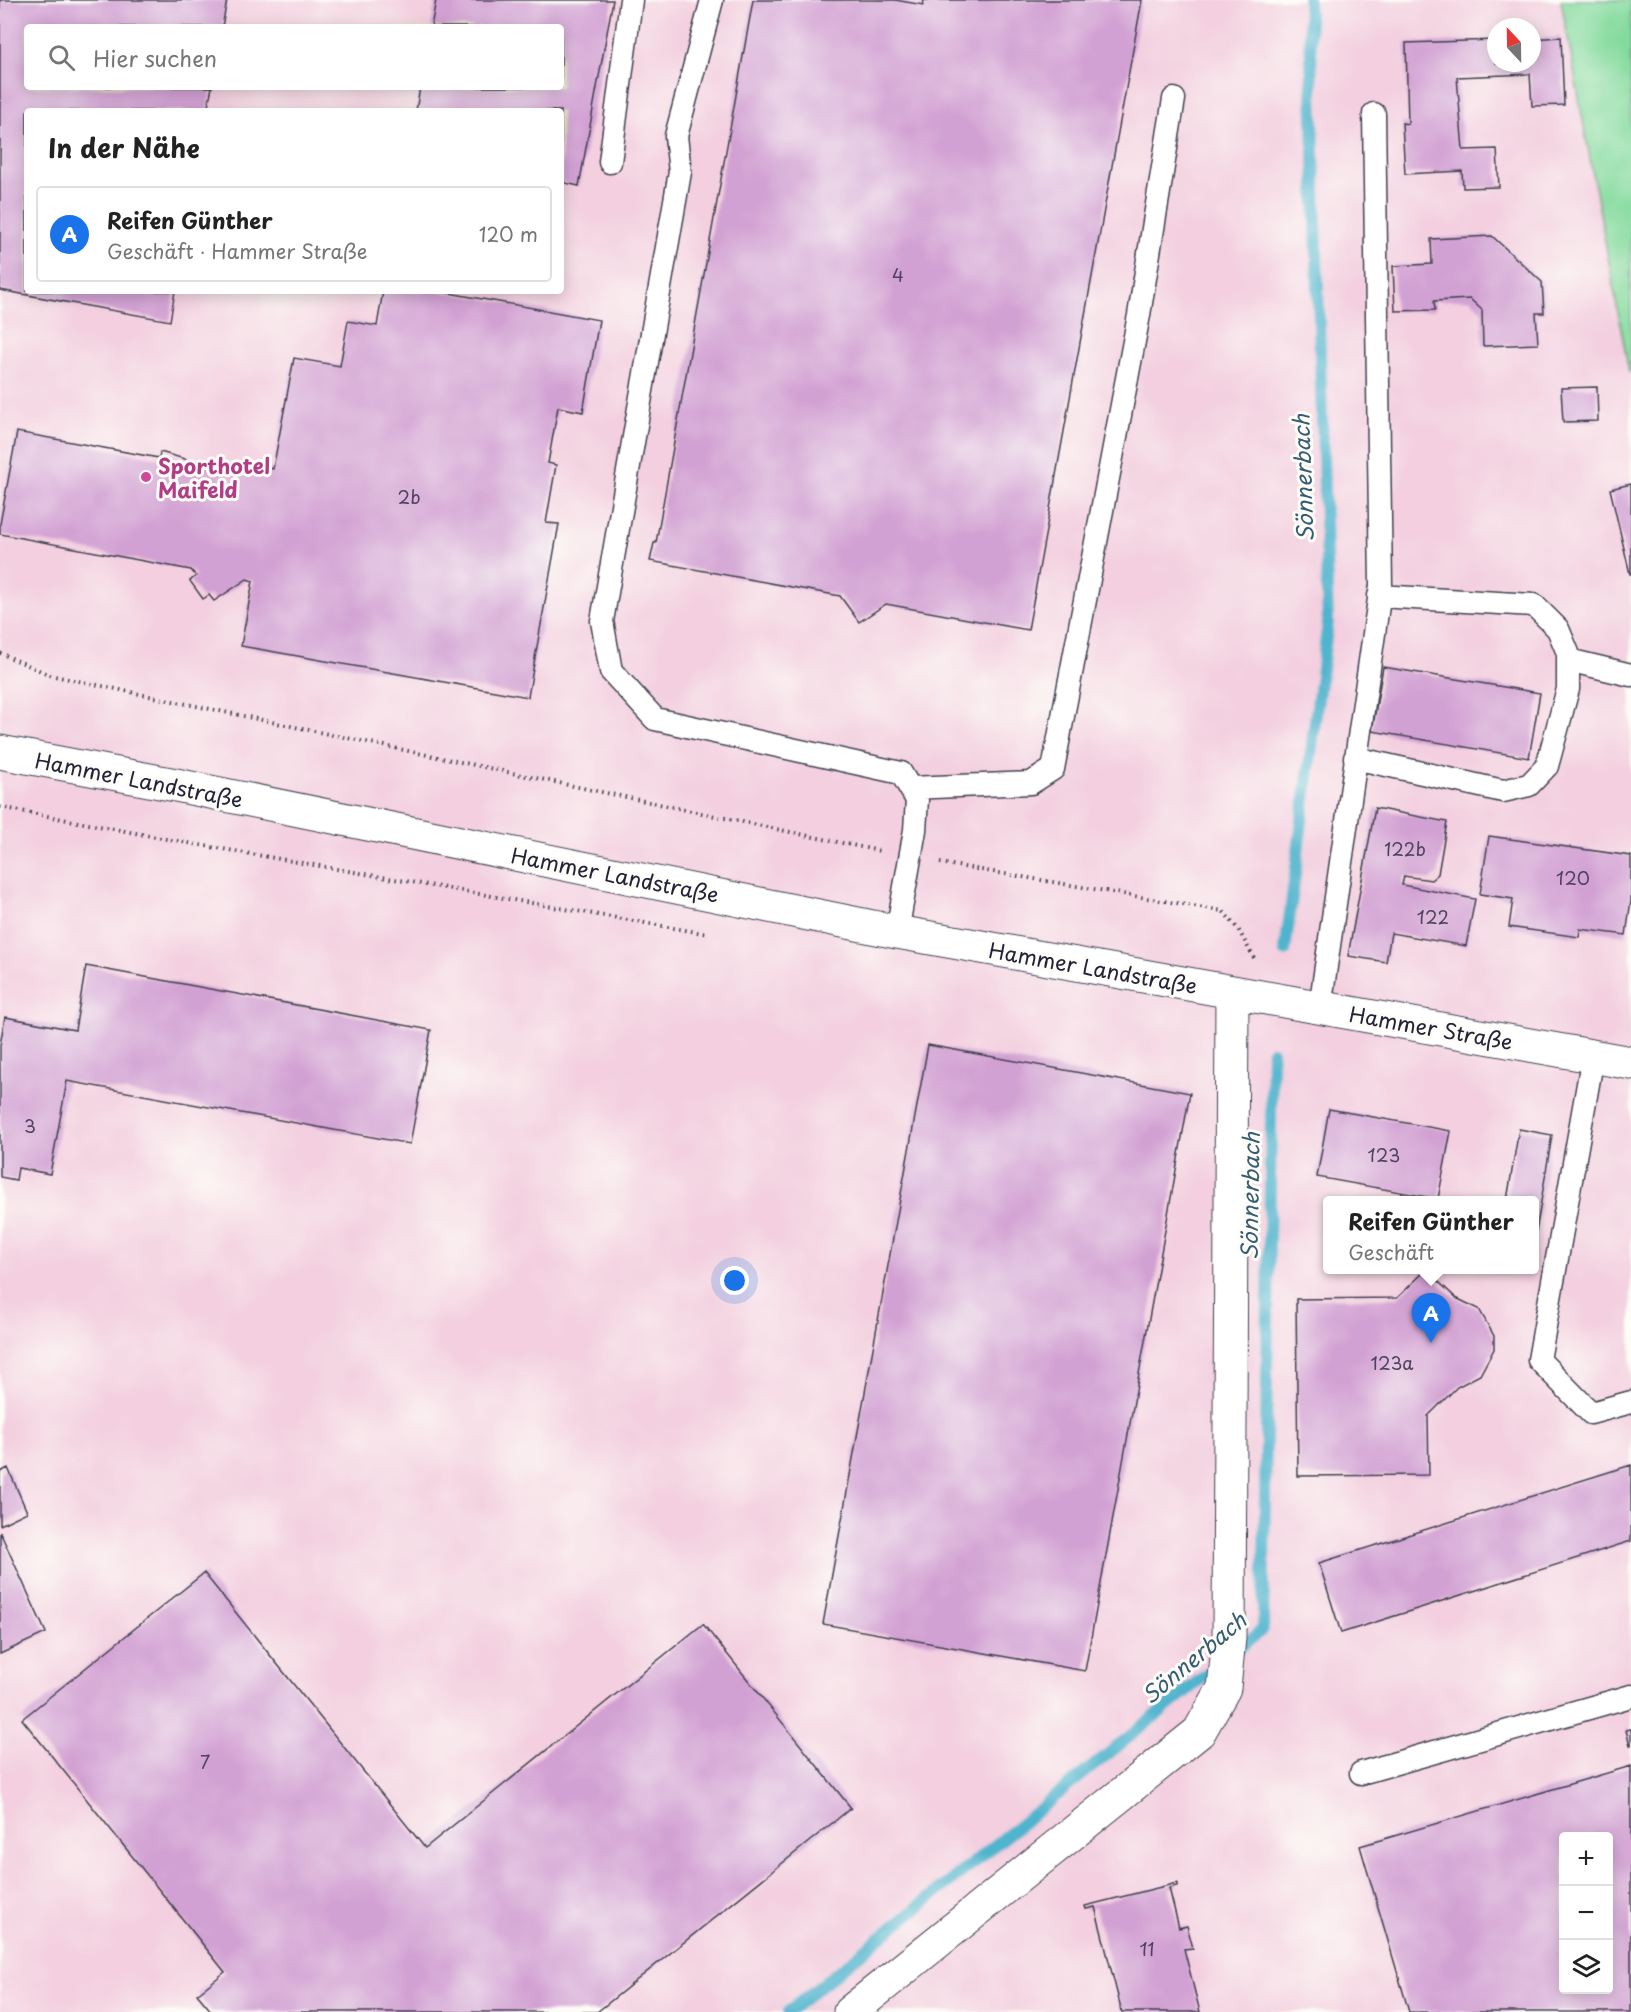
<!DOCTYPE html>
<html lang="de">
<head>
<meta charset="utf-8">
<style>
	body { margin:0; font-family:"Playpen Sans",sans-serif; background:#f6f6f6; color:#222 }
	.controls { position:absolute; right:18px; bottom:18px; display:grid; overflow:hidden; border-radius:6px; box-shadow:0 3px 15px #0003 }
	.controls button { width:54px; height:54px; display:grid; place-items:center; padding:0; border:0; border-bottom:2px solid #e0e0e0; background:#fff; color:#222; font:30px sans-serif }
	.compass { position:absolute; left:1487px; top:18px; width:54px; height:54px; border-radius:50%; background:#fff; box-shadow:0 3px 15px #0003; rotate:338deg }
	.you { position:absolute; left:735px; top:1281px; width:21px; height:21px; margin:-15px; border:4px solid #fff; border-radius:50%; background:#1a73e8; box-shadow:0 0 0 9px #1a73e833 }
	.badge { display:grid; place-items:center; width:39px; height:39px; border-radius:50%; background:#1a73e8; color:#fff; font-size:20px; font-weight:700 }
	.pin { position:absolute; translate:-50% -50px; filter:drop-shadow(0 2px 3px #0008) }
	.pin::after { content:''; position:absolute; top:32px; width:21px; height:18px; background:inherit; clip-path:polygon(0 0,100% 0,50% 100%) }
	.popup { position:absolute; left:1323px; top:1196px; width:216px; height:78px; box-sizing:border-box; display:grid; place-content:center; border-radius:6px; background:#fff; filter:drop-shadow(0 2px 4px #0005); font-size:20px; white-space:nowrap; color:#767676 }
	.popup b { font-size:22px; color:#222 }
	.popup::after { content:''; position:absolute; left:50%; top:100%; margin-left:-12px; border:12px solid transparent; border-top-color:#fff }
	.list { margin:0; padding:0; list-style:none }
	h2 { display:flex; justify-content:space-between; align-items:center; height:78px; margin:0; padding:0 24px; font-size:26px }
	h2 small { font-size:20px; font-weight:400; color:#767676 }
	.list li { display:grid; grid-template-columns:39px 1fr auto; gap:18px; align-items:center; box-sizing:border-box; height:96px; margin:0 12px 12px; padding:0 12px; border:2px solid #e0e0e0; border-radius:6px }
	.list b { display:block; font-size:22px; white-space:nowrap }
	.list p { margin:0; font-size:20px; white-space:nowrap; color:#767676 }
	.list em { font-size:20px; font-style:normal; color:#767676 }
	.icon { flex:none; width:33px; height:33px; fill:none; stroke:currentColor; stroke-width:2; stroke-linecap:round; stroke-linejoin:round }
	.map { position:relative; flex:none; width:1631px; height:2012px; overflow:hidden }
	.search { position:absolute; background:#fff; box-shadow:0 3px 15px #0003; left:24px; top:24px; width:540px; height:66px; display:flex; align-items:center; gap:15px; box-sizing:border-box; padding:0 21px; border-radius:6px; color:#767676; font-size:22px }
	.panel { position:absolute; background:#fff; box-shadow:0 3px 15px #0003; left:24px; top:108px; width:540px; height:186px; border-radius:6px }
	.map>svg:first-child { display:block }
	.built { fill:#f3cfdf; fill-rule:evenodd }
	.grass { fill:#83da9d; stroke:#527e6c; stroke-width:1.5 }
	.lines { fill:none; stroke-linecap:round; stroke-linejoin:round }
	.stream { stroke:#4fb4cd; stroke-width:12 }
	.building { fill:#d2a1d3; fill-rule:evenodd }
	.service-casing { stroke:#403f50; stroke-width:25 }
	.minor-casing { stroke:#403f50; stroke-width:35 }
	.path { stroke:#403f50; stroke-width:4; stroke-dasharray:1.5 4.5; stroke-linecap:butt }
	.service { stroke:#fff; stroke-width:22 }
	.minor { stroke:#fff; stroke-width:33 }
	.hotel-dot { fill:#d1479c; stroke:#fdfcf7; stroke-width:2 }
	.labels { text-anchor:middle; dominant-baseline:central; stroke-width:6; stroke-linejoin:round; paint-order:stroke }
	.number-label { font-size:18px; fill:#4e4261 }
	.hotel-label { font-size:21px; font-weight:bold; fill:#b23c85; stroke:#fdfcf7; text-anchor:start }
	.street-label { font-size:21px; fill:#22223b; stroke:#fdfcf7 }
	.water-label { font-size:22px; font-style:italic; fill:#345c75; stroke:#fdfcf7 }
</style>
</head>
<body>
<div class="map">
<svg width="1631" height="2012" viewBox="0 0 1631 2012">
	<rect width="100%" height="100%" fill="#fdfcf7"/>
	<filter id="ink" filterUnits="userSpaceOnUse"><feTurbulence type="fractalNoise" baseFrequency=".0167" numOctaves="2"/><feDisplacementMap in="SourceGraphic" scale="12" xChannelSelector="R" yChannelSelector="G"/><feConvolveMatrix kernelMatrix="1 2 1 2 8 2 1 2 1" color-interpolation-filters="sRGB"/></filter>
	<filter id="wash" filterUnits="userSpaceOnUse"><feTurbulence type="fractalNoise" baseFrequency=".008" numOctaves="4" result="noise"/><feDisplacementMap in="SourceGraphic" scale="24" xChannelSelector="R" yChannelSelector="G"/><feGaussianBlur stdDeviation="1.35" result="paint"/><feColorMatrix in="noise" values="0 0 0 0 0 0 0 0 0 0 0 0 0 0 0 0 0 1.4 0 .05"/><feComposite in="paint" operator="in"/></filter>
	<g filter="url(#wash)">
		<rect width="100%" height="100%" fill="#ebe5c6"/>
		<path class="built" d="M0,0H1561L1629,372L1631,371V2012H0ZM27,27H561V87H27ZM1496,27H1532V63H1496ZM27,111H561V291H27ZM1328,1200H1534V1270H1328ZM1564,1836H1608V1990H1564Z"/>
		<path class="grass" d="M1561,0H1631V371L1629,372Z"/>
		<g class="lines">
			<path class="stream" d="M1285,951L1328,622L1311,55L1308,0
				M788,2012L1263,1629L1272,1052"/>
		</g>
		<g id="blocks">
			<path class="building" d="M0,0H227L222,27H27V87H212L207,111H27V291H175L170,321L0,290Z
				M436,0H613L579,186L561,182V111H416L420,87H561V27H431Z
				M753,0H895L923,5L924,0H1142L1028,630L886,604L859,622L840,596L650,561L654,543H656Z
				M1561,37L1564,105L1532,106L1530,74L1457,77L1463,150L1497,149L1499,187L1463,188L1462,171L1405,174L1402,123L1408,124L1406,43L1496,40V63H1532V39Z
				M1492,236L1542,282L1544,313H1536L1538,344L1483,346L1482,310L1470,299L1434,301L1435,310L1395,311L1393,266L1432,264L1431,239Z
				M383,291H438L599,320L583,412L558,407L548,463L556,465L546,523L559,524L528,697L241,646L253,581L247,579L214,601L209,595L203,599L190,581L196,576L191,570L0,534V524L17,432L159,458L160,452L192,461V464L205,466L206,464L238,472L239,463L273,469L294,358L340,366L348,321L377,326Z
				M1597,387L1598,421L1563,422L1561,388Z
				M1631,484V574H1630L1610,489Z
				M1383,667L1540,693L1529,758L1372,731Z
				M1375,808L1447,822L1438,874L1431,880L1404,876L1402,885L1475,899L1466,946L1391,933L1386,962L1348,956Z
				M1489,836L1631,856V900L1626,935L1580,929L1579,937L1509,927L1513,899L1480,894Z
				M86,966L431,1030L410,1144L67,1081L50,1174L18,1168L16,1180L0,1177V1045L5,1017L75,1030Z
				M928,1045L1190,1093L1085,1671L823,1624Z
				M1329,1109L1451,1131L1438,1199L1317,1177Z
				M1519,1129L1552,1135L1536,1232L1534,1200H1507Z
				M1426,1270L1456,1298L1479,1309L1494,1336V1349L1480,1375L1457,1387L1428,1416L1429,1475L1298,1476L1296,1299L1397,1298Z
				M1631,1465V1541L1341,1633L1319,1563Z
				M8,1468L27,1512L0,1525V1472Z
				M0,1532L46,1633L0,1654Z
				M204,1573L425,1848L703,1624L851,1808L597,2012H212L197,1994L225,1972L22,1719Z
				M1631,1729V1745H1630L1626,1730Z
				M1631,1766V2012H1409L1360,1846ZM1564,1836H1608V1990H1564Z
				M1177,1883V1886L1169,1888L1179,1928L1187,1926L1193,1948L1184,1949L1200,2012H1122L1095,1907L1086,1909L1085,1906Z"/>
		</g>
	</g>
	<g filter="url(#ink)">
		<use href="#blocks" fill-opacity="0" stroke="#403f50" stroke-width="1.5"/>
		<g class="lines">
			<defs>
				<path id="service" d="M712,0L676,136L680,172L602,621L611,671L655,719L901,773L917,800L915,830L897,932
					M610,162L631,0
					M1568,660L1631,675
					M1355,758L1503,791L1529,785L1547,766L1568,689V653L1558,629L1534,605L1379,596
					M910,788L1031,783L1053,769L1139,315L1174,99
					M1320,1008L1381,585L1374,114
					M1593,1056L1539,1360L1591,1413L1631,1402
					M1361,1773L1631,1696"/>
				<path id="minor" d="M0,752L176,785L897,932L1631,1063
					M850,2012L1199,1732L1224,1688L1229,1638L1232,992"/>
			</defs>
			<use href="#service" class="service-casing"/>
			<use href="#minor" class="minor-casing"/>
			<path class="path" d="M0,653L50,675L880,851
				M0,807L177,841L708,934
				M940,863L1223,911L1238,929L1254,958"/>
			<use href="#service" class="service"/>
			<use href="#minor" class="minor"/>
		</g>
	</g>
	<circle class="hotel-dot" cx="146" cy="477" r="6"/>
	<g class="labels">
		<g class="number-label">
			<text x="898" y="274">4</text>
			<text x="409" y="496">2b</text>
			<text x="1405" y="848">122b</text>
			<text x="1573" y="877">120</text>
			<text x="1433" y="916">122</text>
			<text x="30" y="1125">3</text>
			<text x="1384" y="1154">123</text>
			<text x="1392" y="1362">123a</text>
			<text x="205" y="1761">7</text>
			<text x="1147" y="1948">11</text>
		</g>
		<g class="hotel-label">
			<text x="158" y="465">Sporthotel<tspan x="158" dy="24">Maifeld</tspan></text>
		</g>
		<g class="street-label">
			<text transform="translate(139 779) rotate(11)">Hammer Landstraße</text>
			<text transform="translate(615 874) rotate(11)">Hammer Landstraße</text>
			<text transform="translate(1093 967) rotate(10)">Hammer Landstraße</text>
			<text transform="translate(1431 1027) rotate(10)">Hammer Straße</text>
		</g>
		<g class="water-label">
			<text transform="translate(1302 478) rotate(-92)">Sönnerbach</text>
			<text transform="translate(1249 1196) rotate(-89)">Sönnerbach</text>
			<text transform="translate(1193 1657) rotate(-40)">Sönnerbach</text>
		</g>
	</g>
</svg>
<div class="controls">
<button>+</button>
<button>−</button>
<button><svg class="icon" aria-label="layers" viewBox="0 0 24 24"><path d="M12 4l9 5-9 5-9-5zM3 14l9 5 9-5"/></svg></button>
</div>
<svg class="compass" viewBox="-18 -18 36 36"><path d="M0-13l5 13h-10z" fill="#e53935"/><path d="M0 13l5-13h-10z" fill="#767676"/></svg>
<div class="you"></div>
<div class="pin badge" style="left:1431px;top:1343px">A</div>
<div class="popup"><b>Reifen Günther</b>Geschäft</div>
<div class="search"><svg class="icon" aria-label="search" viewBox="0 0 24 24"><circle cx="10" cy="10" r="6"/><path d="M15 15l6 6"/></svg>Hier suchen</div>
<section class="panel">
<h2>In der Nähe<small></small></h2>
<ul class="list">
<li><span class="badge">A</span><div><b>Reifen Günther</b><p>Geschäft · Hammer Straße</p></div><em>120 m</em></li>
</ul>
</section>
</div>
</body>
</html>
